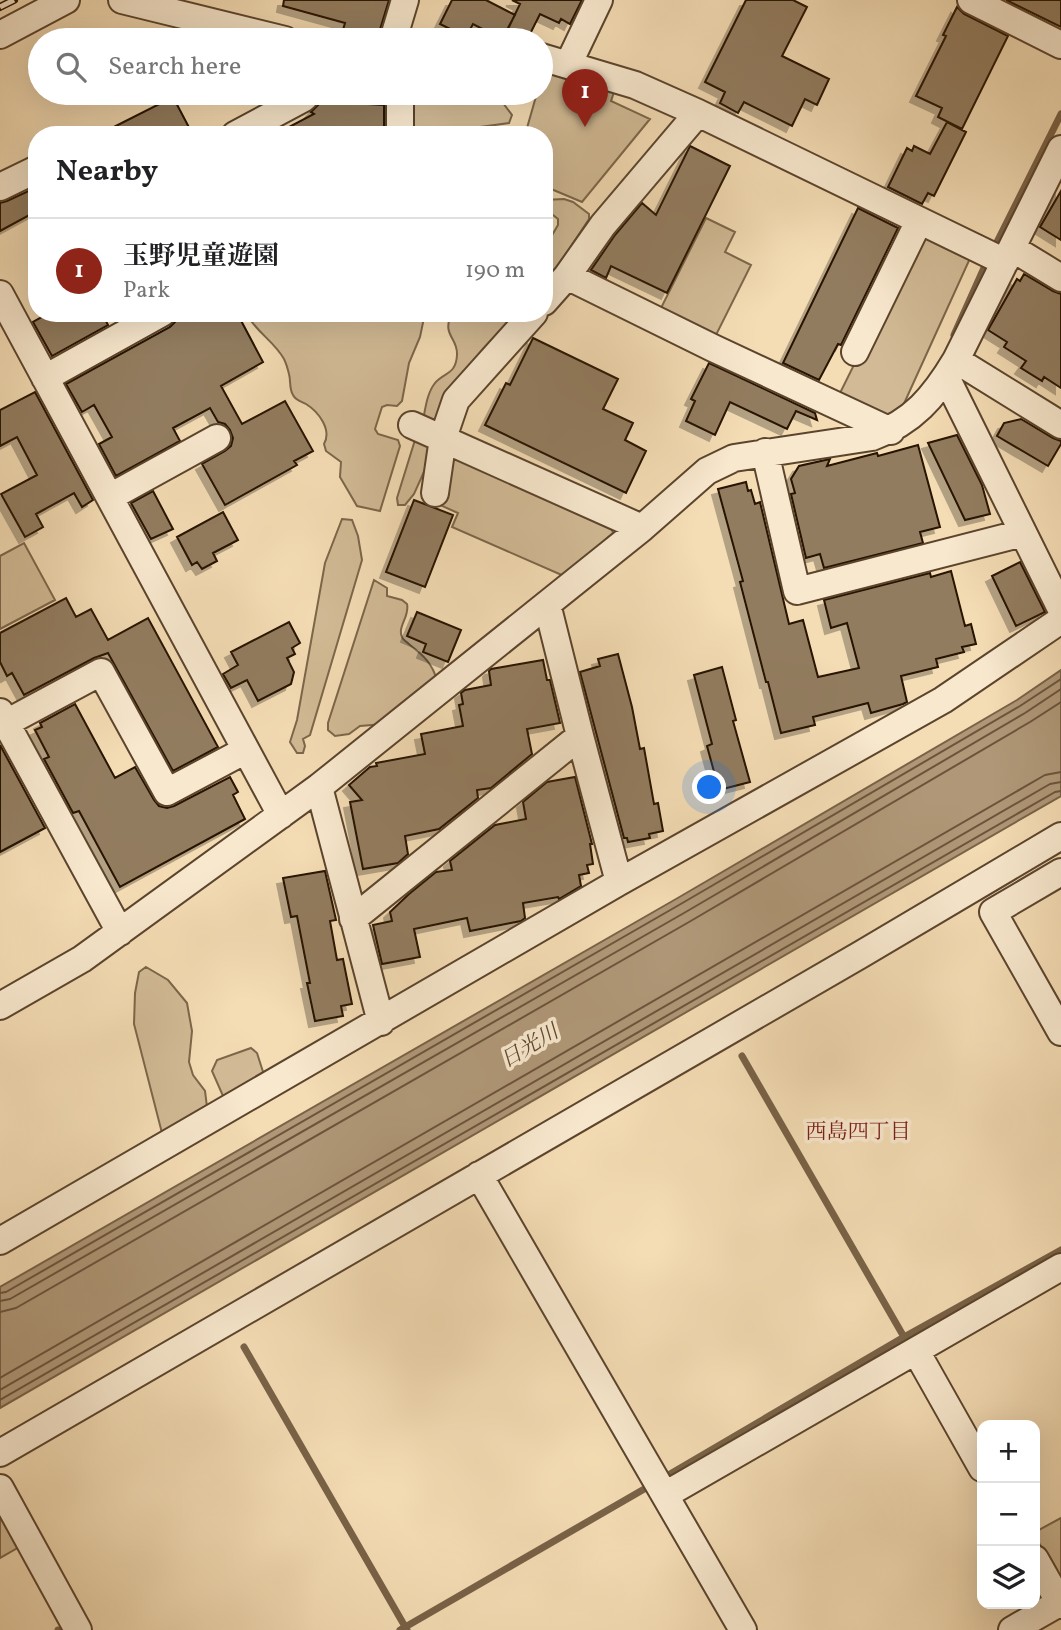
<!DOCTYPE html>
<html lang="en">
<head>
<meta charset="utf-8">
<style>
	body { margin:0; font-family:Vollkorn,"Noto Serif JP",serif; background:#f6f6f6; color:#202124 }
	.controls { position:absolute; right:21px; bottom:21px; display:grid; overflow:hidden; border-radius:14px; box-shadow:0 7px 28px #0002 }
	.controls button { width:63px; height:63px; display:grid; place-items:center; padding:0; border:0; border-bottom:2px solid #e0e0e0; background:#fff; color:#202124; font:35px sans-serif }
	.you { position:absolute; left:710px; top:788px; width:24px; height:24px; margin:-18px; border:5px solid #fff; border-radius:50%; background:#1a73e8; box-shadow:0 0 0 10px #1a73e833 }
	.badge { display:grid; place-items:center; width:46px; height:46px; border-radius:50%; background:#8f2418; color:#fff; font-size:23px; font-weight:700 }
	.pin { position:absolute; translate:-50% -58px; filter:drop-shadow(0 2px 4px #0008) }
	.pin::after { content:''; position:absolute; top:37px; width:24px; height:21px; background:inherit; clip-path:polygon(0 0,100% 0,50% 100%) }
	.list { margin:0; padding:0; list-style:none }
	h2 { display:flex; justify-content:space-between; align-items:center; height:91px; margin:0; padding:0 28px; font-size:30px }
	h2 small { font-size:23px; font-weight:400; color:#757577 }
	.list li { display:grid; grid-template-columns:46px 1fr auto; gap:21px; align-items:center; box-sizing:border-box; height:105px; padding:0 28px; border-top:2px solid #e0e0e0 }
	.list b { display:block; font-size:26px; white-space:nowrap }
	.list p { margin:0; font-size:23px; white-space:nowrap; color:#757577 }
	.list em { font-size:23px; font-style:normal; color:#757577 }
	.icon { flex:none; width:38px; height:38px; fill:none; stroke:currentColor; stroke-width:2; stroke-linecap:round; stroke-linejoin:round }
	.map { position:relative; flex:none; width:1061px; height:1630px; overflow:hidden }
	.search { position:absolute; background:#fff; box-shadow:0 7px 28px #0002; left:28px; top:28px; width:525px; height:77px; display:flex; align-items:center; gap:18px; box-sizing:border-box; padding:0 24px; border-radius:38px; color:#757577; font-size:26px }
	.panel { position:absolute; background:#fff; box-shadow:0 7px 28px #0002; left:28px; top:126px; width:525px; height:196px; border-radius:28px }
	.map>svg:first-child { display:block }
	.green { fill:#d1ba95; stroke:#7c664a; stroke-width:2 }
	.water { fill:#af9777; stroke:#796247; stroke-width:2 }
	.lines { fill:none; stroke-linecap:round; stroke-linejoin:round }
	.shore { stroke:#6c543c; stroke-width:2 }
	.stream { stroke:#796247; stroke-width:7 }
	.building { fill:#927b5e; stroke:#281200; stroke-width:2; filter:url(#shadow) }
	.minor-casing { stroke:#5b442d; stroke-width:30 }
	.minor { stroke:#f8e8ce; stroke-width:26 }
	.rail-casing { stroke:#281200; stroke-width:8 }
	.rail { stroke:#f8e8ce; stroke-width:5; stroke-dasharray:16; stroke-linecap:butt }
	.labels { text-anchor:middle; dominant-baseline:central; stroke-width:7; stroke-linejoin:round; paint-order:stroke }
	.water-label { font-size:21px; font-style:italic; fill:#5e4730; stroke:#f8e8ce }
	.neighbourhood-label { font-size:21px; fill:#7a1f14; stroke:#f8e8ce }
</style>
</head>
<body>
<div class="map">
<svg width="1061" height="1630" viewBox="0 0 1061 1630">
	<defs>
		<filter id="shadow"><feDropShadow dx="-6" dy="6" stdDeviation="0" flood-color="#0004"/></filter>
	</defs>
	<rect width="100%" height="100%" fill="#f4dcb4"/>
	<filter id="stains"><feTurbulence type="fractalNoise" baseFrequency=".00286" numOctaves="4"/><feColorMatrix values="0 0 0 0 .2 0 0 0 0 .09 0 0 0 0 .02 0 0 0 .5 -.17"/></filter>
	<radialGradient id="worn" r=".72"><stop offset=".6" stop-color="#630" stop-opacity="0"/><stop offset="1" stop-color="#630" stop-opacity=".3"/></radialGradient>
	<path class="green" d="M544,65L616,86L611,101L650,119L582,202L544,186V135H525L537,93H541V78Z
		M409,93H480L482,95L503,103L512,115L509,123L473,128L467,135H409Z
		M564,199L573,202L589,214V219L554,272L544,282V249L558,225V219L544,208V200Z
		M706,218L735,232L725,252L751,265L714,339L659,312Z
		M922,228L972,254L902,408L880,420L837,399Z
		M246,313H425L420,337L409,363L402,401L397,406L387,405L382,407L375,429L378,434L398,440L400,446L380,511L357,506L340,477L341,462L326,451L324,444C332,430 319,412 306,404C301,401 296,401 293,395C289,389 291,381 289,374C288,370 286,363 284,359C274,341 255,331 246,313Z
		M451,313H517L483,349L449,398L442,419L431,421L424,415C426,404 428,392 435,383C444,372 456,375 457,355C458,337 442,337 451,313Z
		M415,440L431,443L432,454L414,494L405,505H398L397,498Z
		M452,450L609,522L613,533L564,576L452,527L458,513L440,505Z
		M342,519L352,520L358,536L362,560L310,735L303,739L305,746L303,753H297L290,742L297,720L325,563Z
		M24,543L55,600L0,629V556Z
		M374,580L387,588V596L402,600L407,604C410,616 397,627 402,637C403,640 407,642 410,645C423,655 433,664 437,681L384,724L360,726L349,734L335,736L328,730V723Z
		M146,967L168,980L187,1003L192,1031L189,1062L193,1075L205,1091L207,1107L162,1133L134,1024L135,993L139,972Z
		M251,1048L257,1053L265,1078L232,1098L223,1096L212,1071L217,1060Z
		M0,1511L21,1546L0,1558Z
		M1061,1518V1579L1059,1578L1035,1536V1532Z"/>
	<path class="water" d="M1061,670V796L0,1408V1287L676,899L1017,700Z"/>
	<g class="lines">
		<path class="shore" d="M0,1293L6,1292L679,905L1020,706L1061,679
			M0,1301L10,1299L684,913L1025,713L1061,689
			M0,1312L16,1308L689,922L1030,722L1061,702
			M0,1378L1045,775L1061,772
			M0,1390L1050,784L1061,782
			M0,1400L1055,792L1061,791"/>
		<path class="stream" d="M996,244L1061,114
			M954,335L984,268
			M742,1056L904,1337
			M244,1347L407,1630
			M665,1477L904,1337L1061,1250
			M58,1630H59
			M400,1630L646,1488"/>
	</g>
	<path class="building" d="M284,0H389L378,36L368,34L366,40H340L345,23L283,6Z
		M452,0H486L515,15L502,39L473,24L466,37L440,24Z
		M512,0H582L570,24L561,19L559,23L540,14L527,40L507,31L520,4Z
		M746,0H793L807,7L782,56L829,79L817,105L805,99L792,126L744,102L738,113L720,103L725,92L705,82Z
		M1006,0H1061V27Z
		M957,7L964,14L1008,36L962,129L938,117L942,108L916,96L946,36L943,35Z
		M323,93H336V102L384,105V135H355L287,128L314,114L311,112L320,103Z
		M173,97L193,135H98Z
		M947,122L966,132L934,196L928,193L922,204L888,187L907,148L912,151L914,146L930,154Z
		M690,146L730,166L667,293L611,266L606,278L591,270L615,235L642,203L656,215Z
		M37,187V211L0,231V203L7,201Z
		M1061,191V240L1040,227Z
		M858,208L898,228L841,345L838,344L819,380L783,363Z
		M1024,274L1053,291L1061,294V388L1044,377L1042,381L1021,368L1026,361L1004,347L1007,342L988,330L1017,279L1020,281Z
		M49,313H102L108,325L52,356L33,322Z
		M180,313H237L263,362L221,386L242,424L285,401L313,451L294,461L297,465L225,505L202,464L225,451L231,446L233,438L230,430L225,424L218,422L210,408L173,428L180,441L116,476L99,444L112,437L94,405L82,412L66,384L170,327L175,322L178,314Z
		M533,338L618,379L603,409L633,423L625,440L646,451L626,493L485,425L506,383L510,385Z
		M709,363L815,413L817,420L796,411L787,429L730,402L715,435L686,421L695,401L691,399Z
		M35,392L93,500L82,507L74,493L36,514L43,527L25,537L1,494L37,475L17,437L0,446V410Z
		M1021,419L1053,438L1061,441V444L1048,466L997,436L1004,423Z
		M957,435L982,485L990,514L965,520L928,443Z
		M918,445L940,527L920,532L923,543L824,568L820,554L806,558L791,494L795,493L791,479L799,466L830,459L827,466L877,453L878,456Z
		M746,482L748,491L751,490L755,504L760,502L789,624L803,620L818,677L859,668L847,623L831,628L824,600L930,573L931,577L951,571L965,626L971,624L976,644L962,647L964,652L936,659L938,667L901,676L907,702L903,704L871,713L868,703L813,717L815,725L781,733L768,682H766L740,582L743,581L718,489Z
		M153,491L173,529L151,539L131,503Z
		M414,500L453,515L425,587L386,572Z
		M223,512L238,540L213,553L217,561L202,569L197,562L192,565L177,537Z
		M1020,562L1045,612L1016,626L992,576Z
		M66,598L76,617L91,609L108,640L148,618L218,747L173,771L108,653L94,658L24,695L12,673L7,676L0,662V633Z
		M417,612L461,630L448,662L423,652L426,644L407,636Z
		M289,622L300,643L292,648L295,654L287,658L294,672L291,684L258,701L247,680L231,688L223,674L238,665L231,652Z
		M618,654L632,707L640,749L644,748L654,804L658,803L663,831L649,834L650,838L628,842L627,838H624L580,672L600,666L598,659Z
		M543,660L547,680H550L560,723L527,729L532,754L491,788L477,790L478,798L439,829L405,836L408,854L398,863L363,869L350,802L362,800L349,785L370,767L377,766L376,763L425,754L421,734L463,726L459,705L463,704L461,693L465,690L491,685L489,671L491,669Z
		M722,667L736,720L733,721L750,782L719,790L707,746L712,744L694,675Z
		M75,704L115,778L135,767L154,800L159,806L167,808L174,806L230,777L238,792L233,795L245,819L120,887L79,811L73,813L44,759L49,757L35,730L42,727L40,723Z
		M0,745L45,828L0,852Z
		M575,777L592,844H590L593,864L587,865L589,873L579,875L581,886L559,899L558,897L523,903L525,918L521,921L470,931L467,918L414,929L420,957L382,964L373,925L392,921L390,912L409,894L436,872L452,870L450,861L495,825L526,819L523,802L547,782Z
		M325,871L336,920L330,921L337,960L343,959L352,1004L341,1006L343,1016L315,1021L307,983H310L297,916L291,917L283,878Z"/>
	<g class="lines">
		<defs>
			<path id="minor" d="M122,0L285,40
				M971,0L1061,45
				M0,35L66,0
				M393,40L405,0
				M541,57L635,85L698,113L1005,262
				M568,65L599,0
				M235,135L304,98L308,93
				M400,135V93
				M0,187L37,169
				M1012,248L1061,278
				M567,276L713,348L891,431
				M0,294L281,815
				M544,302L567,276L603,225L698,113
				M855,352L919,221
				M956,360L1061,425
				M946,377L1061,609
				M45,378L162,313
				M412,425L642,528
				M765,452L797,591L1023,533
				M435,493L443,438L456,400L534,313
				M110,497L217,438
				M547,604L580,736L619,882
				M0,712L120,932
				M6,723L101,672L167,792L246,750
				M319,787L381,1022
				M1061,872L993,912L1061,1032
				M353,919L580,736
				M0,1006L82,959L319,787L642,528L707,471L734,458L872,437C913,422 934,397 956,360L1061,149
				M479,1175L743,1630
				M0,1241L619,882L943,700L1061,620
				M916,1351L982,1468
				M0,1453L860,955L1061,836
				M0,1488L78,1630
				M665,1495L1061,1267
				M1035,1559L1061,1605
				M1012,1630L1061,1602"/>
		</defs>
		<use href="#minor" class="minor-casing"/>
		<use href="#minor" class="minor"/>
		<defs>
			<path id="rail" d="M0,7L14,0"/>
		</defs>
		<use href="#rail" class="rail-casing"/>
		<use href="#rail" class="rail"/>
	</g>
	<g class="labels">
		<g class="water-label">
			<text transform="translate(530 1047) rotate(-31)">日光川</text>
		</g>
		<g class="neighbourhood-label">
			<text x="858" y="1132">西島四丁目</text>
		</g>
	</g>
	<rect width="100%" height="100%" filter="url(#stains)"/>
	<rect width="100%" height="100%" fill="url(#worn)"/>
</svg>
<div class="controls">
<button>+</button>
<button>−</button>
<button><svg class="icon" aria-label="layers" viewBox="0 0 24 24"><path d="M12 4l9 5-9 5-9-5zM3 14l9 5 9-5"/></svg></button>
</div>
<div class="you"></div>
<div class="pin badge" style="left:585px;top:127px">1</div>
<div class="search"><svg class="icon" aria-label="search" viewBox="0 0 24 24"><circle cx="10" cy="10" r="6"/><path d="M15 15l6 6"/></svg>Search here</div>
<section class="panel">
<h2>Nearby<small></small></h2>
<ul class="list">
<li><span class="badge">1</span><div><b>玉野児童遊園</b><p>Park</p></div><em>190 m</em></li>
</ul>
</section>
</div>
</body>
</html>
